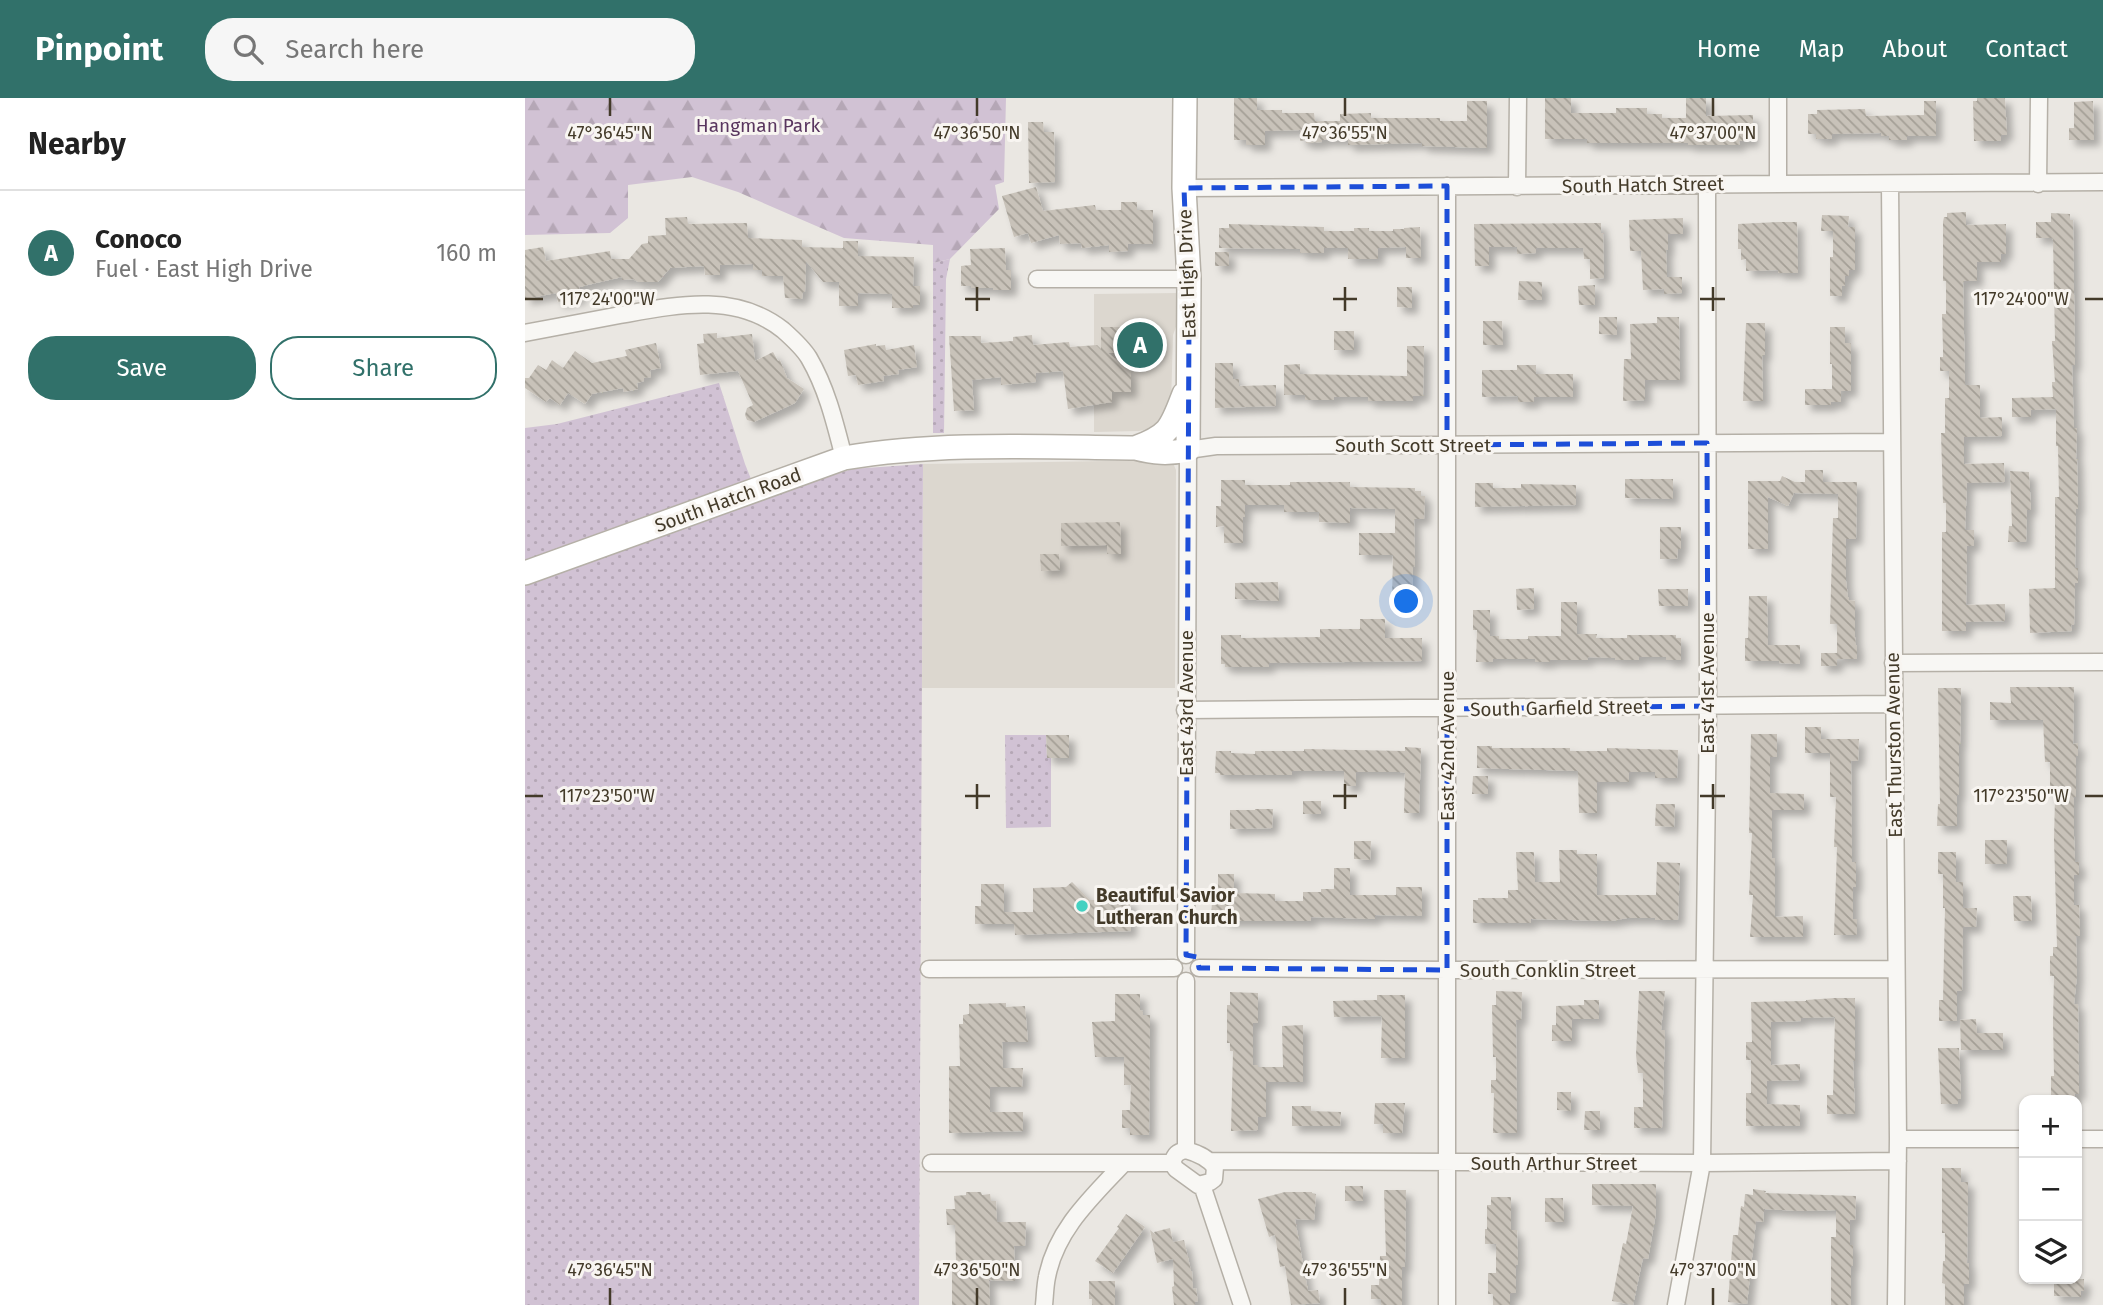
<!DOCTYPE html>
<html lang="en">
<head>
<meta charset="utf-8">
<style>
	body { margin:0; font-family:"Fira Sans",sans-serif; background:#f6f6f6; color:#222 }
	.controls { position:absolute; right:21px; bottom:21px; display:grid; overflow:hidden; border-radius:14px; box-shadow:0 2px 5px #0004 }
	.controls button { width:63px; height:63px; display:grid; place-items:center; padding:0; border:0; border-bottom:2px solid #e0e0e0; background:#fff; color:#222; font:35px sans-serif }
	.you { position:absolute; left:882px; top:504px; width:24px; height:24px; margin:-18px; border:5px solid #fff; border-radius:50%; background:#1a73e8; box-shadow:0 0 0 10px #1a73e833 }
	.badge { display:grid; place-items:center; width:46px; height:46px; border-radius:50%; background:#31716a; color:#fff; font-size:23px; font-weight:700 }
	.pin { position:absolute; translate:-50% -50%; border:4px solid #fff; box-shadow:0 2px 7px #0006 }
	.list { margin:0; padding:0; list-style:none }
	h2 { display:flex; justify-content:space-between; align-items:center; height:91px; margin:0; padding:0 28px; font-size:30px }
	h2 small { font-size:23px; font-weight:400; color:#767676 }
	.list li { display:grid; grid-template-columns:46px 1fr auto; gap:21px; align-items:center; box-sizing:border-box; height:126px; padding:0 28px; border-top:2px solid #e0e0e0 }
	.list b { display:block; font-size:26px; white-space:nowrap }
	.list p { margin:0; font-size:23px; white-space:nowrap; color:#767676 }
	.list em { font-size:23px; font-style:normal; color:#767676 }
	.actions { display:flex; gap:14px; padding:21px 28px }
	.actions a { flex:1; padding:16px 0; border:2px solid #31716a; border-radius:28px; text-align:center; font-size:24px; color:#31716a }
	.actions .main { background:#31716a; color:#fff }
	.icon { flex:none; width:38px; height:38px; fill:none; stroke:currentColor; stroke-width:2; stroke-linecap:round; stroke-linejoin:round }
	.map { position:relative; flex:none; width:1578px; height:1207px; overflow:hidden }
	header { display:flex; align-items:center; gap:42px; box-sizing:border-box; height:98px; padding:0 35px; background:#31716a; color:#fff }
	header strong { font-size:33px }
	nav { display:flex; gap:38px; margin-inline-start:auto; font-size:24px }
	.search { width:490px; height:63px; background:#f6f6f6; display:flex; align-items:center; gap:18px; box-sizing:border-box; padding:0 24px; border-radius:28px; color:#767676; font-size:26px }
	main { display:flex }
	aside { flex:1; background:#fff }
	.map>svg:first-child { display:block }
	.built { fill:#dcd7cf }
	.green { fill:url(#green-dots) }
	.forest { fill:url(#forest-firs) }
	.building { fill:url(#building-back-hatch); filter:url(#shadow) }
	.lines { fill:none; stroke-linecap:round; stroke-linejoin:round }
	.street-casing { stroke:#b5b0a7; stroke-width:19 }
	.secondary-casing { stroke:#b5b0a7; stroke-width:26 }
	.street { stroke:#f8f7f4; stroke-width:16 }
	.secondary { stroke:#fff; stroke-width:23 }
	.marked { fill:none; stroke:#1d4ed8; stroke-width:5; stroke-dasharray:14 9; stroke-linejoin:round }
	.ticks { fill:none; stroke:#433a29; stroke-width:2.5 }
	.poi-dot { fill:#44d1c1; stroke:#f8f5f1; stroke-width:2.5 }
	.labels { text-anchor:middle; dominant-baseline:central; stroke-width:6; stroke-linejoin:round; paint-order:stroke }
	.park-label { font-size:19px; fill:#59365f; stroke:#f8f5f1 }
	.street-label { font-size:19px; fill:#433a29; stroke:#f8f5f1 }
	.poi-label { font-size:19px; font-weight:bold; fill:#433a29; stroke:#f8f5f1; text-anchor:start }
	.ticks-label { font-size:18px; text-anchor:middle; fill:#433a29; stroke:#f8f5f1; stroke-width:6; stroke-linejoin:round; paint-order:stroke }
</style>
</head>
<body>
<header>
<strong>Pinpoint</strong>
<div class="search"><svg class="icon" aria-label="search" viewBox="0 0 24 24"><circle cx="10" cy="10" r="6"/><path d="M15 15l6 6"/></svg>Search here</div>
<nav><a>Home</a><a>Map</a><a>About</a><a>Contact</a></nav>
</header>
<main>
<aside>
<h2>Nearby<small></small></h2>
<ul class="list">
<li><span class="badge">A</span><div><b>Conoco</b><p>Fuel · East High Drive</p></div><em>160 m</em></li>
</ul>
<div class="actions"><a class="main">Save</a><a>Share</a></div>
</aside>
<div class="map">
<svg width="1578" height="1207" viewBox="0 0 1578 1207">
	<defs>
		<pattern id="green-dots" width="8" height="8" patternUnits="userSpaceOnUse" patternTransform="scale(1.75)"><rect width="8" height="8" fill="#d1c2d4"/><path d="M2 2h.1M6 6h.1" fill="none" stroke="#b5a7b6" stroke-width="1.8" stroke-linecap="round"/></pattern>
		<pattern id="forest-firs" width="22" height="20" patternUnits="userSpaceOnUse" patternTransform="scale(1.75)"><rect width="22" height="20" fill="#d1c2d4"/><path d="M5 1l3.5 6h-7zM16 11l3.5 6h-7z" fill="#b5a7b6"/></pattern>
		<pattern id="building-back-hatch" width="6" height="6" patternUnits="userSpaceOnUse" patternTransform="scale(1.75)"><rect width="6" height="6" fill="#c8c2b9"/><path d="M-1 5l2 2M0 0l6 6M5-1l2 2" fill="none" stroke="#a49f96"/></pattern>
		<filter id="shadow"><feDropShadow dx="6" dy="6" stdDeviation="3.5" flood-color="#0004"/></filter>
	</defs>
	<rect width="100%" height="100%" fill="#eae7e2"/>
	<path class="built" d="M652,195V226L648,237L646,306L642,318L627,330L614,333L569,334V196Z
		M641,362L648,365L651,372L650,590H397L398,366Z"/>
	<path class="green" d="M425,161L421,181L419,335H408V165Z
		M194,285L220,366L234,401L327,371L398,366L394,1207H0V330L32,326Z
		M480,637H521L522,660H526V729L481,730Z"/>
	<path class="forest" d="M0,0H481L479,84L470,87L474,111L425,161L408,165V147L319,140L213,94L167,79L103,87V120L85,135L0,137Z"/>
	<path class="building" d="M709,0H732V12H757V15H789L790,23H815V16L846,15V20H915V23H942V3H962V50L897,48V45L823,47V42H797V44L781,45V42L775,43V32L740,33V47H721V42H709Z
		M1020,0H1046V15H1091V10H1122V16H1137V20H1161V0H1181V18L1228,17V43H1214L1215,47H1163V45H1062V41H1020Z
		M1452,0H1480L1482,37H1476V43H1449L1448,3H1452Z
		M1399,3H1411V38H1382V42H1364V38H1356V35L1307,36V41H1291V36H1283V16H1292V12L1340,11L1341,18L1399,17Z
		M1568,3L1569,42H1544V30H1549V4Z
		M503,24H518L519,34H529L530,84L504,85Z
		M511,89L518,113L570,107L571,112H596V104H612V112H628V146H603V153L584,154V147L557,150L556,145L535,146L534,137L506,145L503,135L489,139L477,98Z
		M1441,114V127L1481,126V156H1476V164H1452V183H1438L1440,287H1455V320L1477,319V338L1439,339V366L1479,365L1480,384L1442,385L1440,432H1449V448H1442L1441,507L1480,506V523L1441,524V533H1417V434H1421V405H1418L1416,335H1420V300H1424V273H1415V259H1418V251L1417,216H1421V183H1418V124L1419,119H1422V115Z
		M1526,115L1545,116V122H1548L1550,267H1547L1549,330H1552L1551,361H1552L1553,411H1551L1550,470H1553V485H1550L1549,527H1546L1547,533L1505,535L1504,491L1530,490V399H1534L1533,348H1531V311L1506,312V319H1487V300L1528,299L1527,284H1530L1527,243H1530L1528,142L1527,140H1511V124H1526Z
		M1297,117L1324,118L1323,129H1330V172H1324V178H1320V188H1317V198H1305V159H1308V133H1296Z
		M162,119L163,126L222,125L223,140L277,142V149L318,150V143H333V158L389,159L388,188H395V207H388V210H367V196L333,195V208H314V184H298L281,163L280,194H278L277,201L260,200L258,178H237V172H228V166L195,167V177H180L179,168L145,170L133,184H113L108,181L97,182V179L54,189L56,200L33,204L31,195L0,201V152L18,149L21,163L85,153L86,161H104L117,146L123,145V138L141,137L140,120Z
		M1158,120V136H1143V152H1141L1142,179H1157V195L1139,196V191L1118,192L1116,153H1105L1104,122Z
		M1253,124H1272L1273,175H1253V172L1221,173V161L1216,162V151H1213V126Z
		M1076,125V135H1078L1079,180L1065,181V161H1059L1058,150H1011V155L992,156V149H964V168H950L949,126Z
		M704,126L799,129V133H829V130H844V133H868V131H879V130L895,129L896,160H881V149L853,150V161H823V150H799V155H775V151L694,150V130H704Z
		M480,150L481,172H486V192H468V190H446V188H436V168L446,167L445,151Z
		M690,154H704V168H690Z
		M994,183L1017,184V202H993Z
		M1070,187V207H1054L1053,188Z
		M872,189H887V210L872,209Z
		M1074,219H1092V237L1074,236Z
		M1132,219H1154L1155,282H1120V302L1098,303L1099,261H1106L1105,226L1132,225Z
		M958,223H977L978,247H958Z
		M1221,225H1240V257H1237L1238,303H1218Z
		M576,229H598V240H632V255H583L606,274V294H587V304L543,311L538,273L511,275V284L476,287V279L447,282L449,312L429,313L424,238H456V245L488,243V239L507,237L508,247L544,244L545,249L572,247L576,251Z
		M1305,229H1320V245H1326V293H1316V304H1306V307H1280V291H1307V266H1305Z
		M809,233H829V252H809Z
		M192,235V240L227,236L230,263L248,254L253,263L255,262L262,280L279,291L270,305L229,324L222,322L220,317L222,310L228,307L213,273L175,277L172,246L179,245L178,236Z
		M131,245L136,270L125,272L126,279L119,280V283L112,285L113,291L99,294L98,290L67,296L60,306L43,295L35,307L25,300L21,304L0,290V280H4L13,267L21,272L27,262L38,270L50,253L67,265L102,258L100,252Z
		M351,246V248L360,247L361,252L389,247L392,269L373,272L374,276L358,278L359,283L333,287L331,277L323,278L319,252Z
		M882,248H899L898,298H888V303H843V299H809V302H780V297H759V267L775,266V276L882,278Z
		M690,265H708V281H714V288L751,287V308L690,310Z
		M992,267H1011V276H1048V299H1009V304H993V298L957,299V272H992Z
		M1280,372H1298V384H1332L1331,441H1321V483L1323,499H1324V502L1330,503V539L1331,547H1332V561H1312V568H1296V555H1312V526H1305L1308,420H1313V396L1269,395L1263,408L1243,399V451H1223V383H1255L1257,378L1270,384H1280Z
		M1485,373L1504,374L1506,412H1502L1501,444H1483L1484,428H1487Z
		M1100,381H1148V401L1100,400Z
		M696,382H720V387H765V384H825V389L890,390V393H896V398H900L899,421H889L890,468L888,469L887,503H867L868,457H834V435H870V411L825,410V425L794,424V414H759V407H720V419H718V445H699V428L691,429V408H696Z
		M950,385H968V390H996V386L1051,387V407L950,409Z
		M595,424L596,456H582V447L536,448V425Z
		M1135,429H1156V451H1153L1152,461H1135Z
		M515,456H534L535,472L516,473Z
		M753,484L754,503L710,501V485Z
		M1009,490V511L992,512L991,491Z
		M1133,491H1163V508H1134Z
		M1224,498H1242L1243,547H1275V566L1254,565V563H1220V540H1223Z
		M1036,504H1052V536H1072L1071,540H1102V537H1151V540H1156V562H1141V559H1114V562H1090V560L1063,559V562H1025V564H1010V561H968V564H951L952,532H948V512H965V538H974V541H1003V538H1036Z
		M835,521H860V540H897V563L744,565V569H700V566H696V537H716V540L795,539V531H835Z
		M1485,589H1549L1548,646L1553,645V658H1551V699H1549V738L1550,764H1554V777H1549V807H1554L1555,838H1551L1552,877L1549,906H1553L1554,996H1550L1549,1002H1530V997H1526V978H1529L1528,923L1529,878H1525V858H1528V849H1532L1529,741L1530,699H1525V664H1520L1518,622H1465V604L1486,605Z
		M1413,590H1436L1435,646H1434V697H1432V728H1412L1413,706H1415Z
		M1280,629H1296V641H1334L1333,663H1326L1327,764H1331V789H1328V821H1332V837H1309L1312,749H1309L1311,699H1305V655H1280Z
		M1226,636H1252V659H1245V695L1279,696V712H1247V760H1250V819L1278,818V839H1225L1228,797H1224L1227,735H1224Z
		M521,637H544V660H522Z
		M952,648H967V650H1045V653H1082V650L1153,652L1152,680H1130V674H1104V684H1072V715H1054L1053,673L952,670Z
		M880,649L896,650L894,715H879L880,675L875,674H831V688H819V673H767V677H695V675H690L691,653H706V655L730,656V653H779V651L880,653Z
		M948,678H963V696H947Z
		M778,703H796V716H778Z
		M1131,706H1150L1149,729L1130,728Z
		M730,711H748L747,730L705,731V712H730Z
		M1460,742H1482V766H1460Z
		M829,743H846L845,762L829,761Z
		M1034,752H1052V756H1072V797H1131L1132,764L1155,765L1153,822H1130V820H1102L1086,823L1006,821V825H948V802H953V800H983V792H993L991,754H1009L1010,784H1035Z
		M1413,754H1431V784H1438V810H1452L1451,829H1438L1437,893H1432V923H1414V902H1418L1420,810H1418V776H1413Z
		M809,770H825V797H871V789H897V818L850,817V821L786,819V823H699V819H686L687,804H689V799H693V776H709V795L750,796V803H778V794H796V791H809Z
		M547,784L565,802H605L606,833L490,837L489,826H450V808H456V786H479V814H508V790L541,789Z
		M1488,798H1506L1507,823H1489Z
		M971,893L997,894L996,922H991L992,1035H968L969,995H966V982H971V959H968L967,907H971Z
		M1114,893H1140L1136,932H1140L1137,1030H1109V1009H1118V975H1113L1111,957Z
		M705,894L733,895V925H728V967H733V969H758L757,928L778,927V984H741V1019H733V1032L706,1033L708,953H705V945H702V907H705Z
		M590,896H615V912L618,913V917H625L624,1037H605V1030H597V1012H605L606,987H599V959H570L567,924L590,923Z
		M852,897H880V960H856L857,918L809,919L808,903L852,902Z
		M1310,900H1330V963H1328L1330,1016H1302V997H1308L1310,919L1276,920V923L1246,924V967L1275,966V982L1242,983V1006L1275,1007V1028H1221V995H1226V962H1221V944H1227L1226,904L1281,903V902Z
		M1059,902H1074V921H1047V943H1027V927H1031V908L1059,907Z
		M481,905V909L500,908L503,944H477L478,970H498L497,989H465V1014H498V1033L424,1035V968H435L434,926H438V917L444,916V906Z
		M1451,921L1452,935H1478V952H1436L1435,922Z
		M1413,950H1434L1436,1001H1433V1006H1416Z
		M1032,994H1046V1013L1032,1012Z
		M850,1005H880L877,1035H858V1026H849Z
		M767,1008H786V1013L816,1014L815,1028H767Z
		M1060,1013H1075V1032H1059Z
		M1417,1070H1436V1084H1443L1442,1165H1444V1186H1439V1207H1420V1186L1417,1185L1418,1163H1420V1135H1417Z
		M1067,1086H1131V1115L1123,1161L1118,1160L1108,1207L1087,1203L1098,1145L1101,1146L1108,1108L1067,1107Z
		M820,1088H838V1103H820Z
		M1228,1091L1241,1093L1240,1095L1331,1098L1330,1122H1325V1147H1328V1168H1326V1207H1306V1139H1311V1112L1275,1113L1239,1111L1238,1124L1231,1123L1222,1206L1203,1204L1208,1137H1213L1216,1108L1219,1109L1220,1096L1228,1097Z
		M859,1092H881L880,1164V1169H877V1207H856V1201H846V1187H854L855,1158H861Z
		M441,1094H456L457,1097L465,1096L466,1103H471L472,1124H501L500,1148H489L490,1183L464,1182L465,1207H427V1164H431L430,1127H422L421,1111H430L429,1098L441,1097Z
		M760,1094H787V1095L791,1096L789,1122L770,1121L783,1193L793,1192L795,1205L766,1207L760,1168L755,1169L750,1137L744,1139L733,1101Z
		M966,1099H986V1132H992L993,1167H991V1195H985V1207H968V1196H963V1175H971V1146H960V1131H962V1107H966Z
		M1020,1100H1038L1039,1124H1020Z
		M601,1116L620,1129L588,1175L570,1163L594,1130L592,1129Z
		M645,1130L648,1144L659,1142L666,1173H667L668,1191L671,1190L673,1203L670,1204V1207H649L647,1189L649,1188L648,1161L632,1165L625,1132L630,1136L629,1134Z
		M1539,1181H1559V1193H1556V1199L1529,1198V1185L1539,1186Z
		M564,1183H590V1207H567V1201H564Z"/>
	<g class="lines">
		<defs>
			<path id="street" d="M1253,85V0
				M1365,86L1373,1041L1371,1207
				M1513,86L1514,0
				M922,88V1207
				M992,89L993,0
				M659,90L1578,84
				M512,181H664
				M0,235C32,229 63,223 95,217C151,207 210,194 258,232C267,240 278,250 284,260C302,291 310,325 319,360
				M1368,565L1578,564
				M660,612L1368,606
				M661,857L663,352L691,348L1366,344
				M674,870L922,872L1371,871
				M404,871L649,870
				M661,883V1052
				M1373,1041H1499
				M1552,1041H1578
				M661,1052C672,1055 683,1060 690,1069L689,1081L685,1084L673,1087L651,1071L647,1065C650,1056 652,1054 661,1052Z
				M685,1063L1177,1065L1373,1063
				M406,1065H647
				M677,1087L717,1207
				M519,1207C520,1198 520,1188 522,1179C531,1132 566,1100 598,1066
				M1151,1207L1177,1065L1183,608L1182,87"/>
			<path id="secondary" d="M610,350C645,337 646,330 659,296
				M0,475L319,360C415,344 512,349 610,350C629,355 643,356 663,352L664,181L659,90L660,0"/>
		</defs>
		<use href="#street" class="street-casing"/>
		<use href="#secondary" class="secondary-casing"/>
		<use href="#street" class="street"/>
		<use href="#secondary" class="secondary"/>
	</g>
	<path class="marked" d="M922,88V347L1182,345L1183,608L922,611V872L674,870L672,859L661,857L664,220L659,90Z"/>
	<path class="ticks" d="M85,0V18M452,0V18M820,0V18M1188,0V18M452,189V213M820,189V213M1188,189V213M0,201H18M440,201H465M808,201H832M1175,201H1200M1560,201H1578M452,686V711M820,686V711M1188,686V711M0,698H18M440,698H465M808,698H832M1175,698H1200M1560,698H1578M85,1190V1207M452,1190V1207M820,1190V1207M1188,1190V1207"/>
	<circle class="poi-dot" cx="557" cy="808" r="7"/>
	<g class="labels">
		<g class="park-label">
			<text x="233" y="27">Hangman Park</text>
		</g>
		<g class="street-label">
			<text transform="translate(1118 87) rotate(-1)">South Hatch Street</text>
			<text transform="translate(662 176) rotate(-92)">East High Drive</text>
			<text x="888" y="347">South Scott Street</text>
			<text transform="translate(203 402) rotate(-20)">South Hatch Road</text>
			<text transform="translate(1182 585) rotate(-90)">East 41st Avenue</text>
			<text transform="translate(661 605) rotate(-90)">East 43rd Avenue</text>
			<text transform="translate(1035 610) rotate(-1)">South Garfield Street</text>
			<text transform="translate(1369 647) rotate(-91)">East Thurston Avenue</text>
			<text transform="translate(922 648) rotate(-90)">East 42nd Avenue</text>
			<text x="1023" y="872">South Conklin Street</text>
			<text x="1029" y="1065">South Arthur Street</text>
		</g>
		<g class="poi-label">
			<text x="571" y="797">Beautiful Savior<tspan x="571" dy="22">Lutheran Church</tspan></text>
		</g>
	</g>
	<g class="ticks-label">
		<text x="85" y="41">47°36'45"N</text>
		<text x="452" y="41">47°36'50"N</text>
		<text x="820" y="41">47°36'55"N</text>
		<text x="1188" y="41">47°37'00"N</text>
		<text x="1496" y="207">117°24'00"W</text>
		<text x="82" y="207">117°24'00"W</text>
		<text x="1496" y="704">117°23'50"W</text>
		<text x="82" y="704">117°23'50"W</text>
		<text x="85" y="1178">47°36'45"N</text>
		<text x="452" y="1178">47°36'50"N</text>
		<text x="820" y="1178">47°36'55"N</text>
		<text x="1188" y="1178">47°37'00"N</text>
	</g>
</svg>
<div class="controls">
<button>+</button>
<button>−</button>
<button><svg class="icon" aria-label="layers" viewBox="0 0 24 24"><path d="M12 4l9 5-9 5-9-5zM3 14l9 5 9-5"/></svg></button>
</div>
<div class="you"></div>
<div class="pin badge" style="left:615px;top:247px">A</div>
</div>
</main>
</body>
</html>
